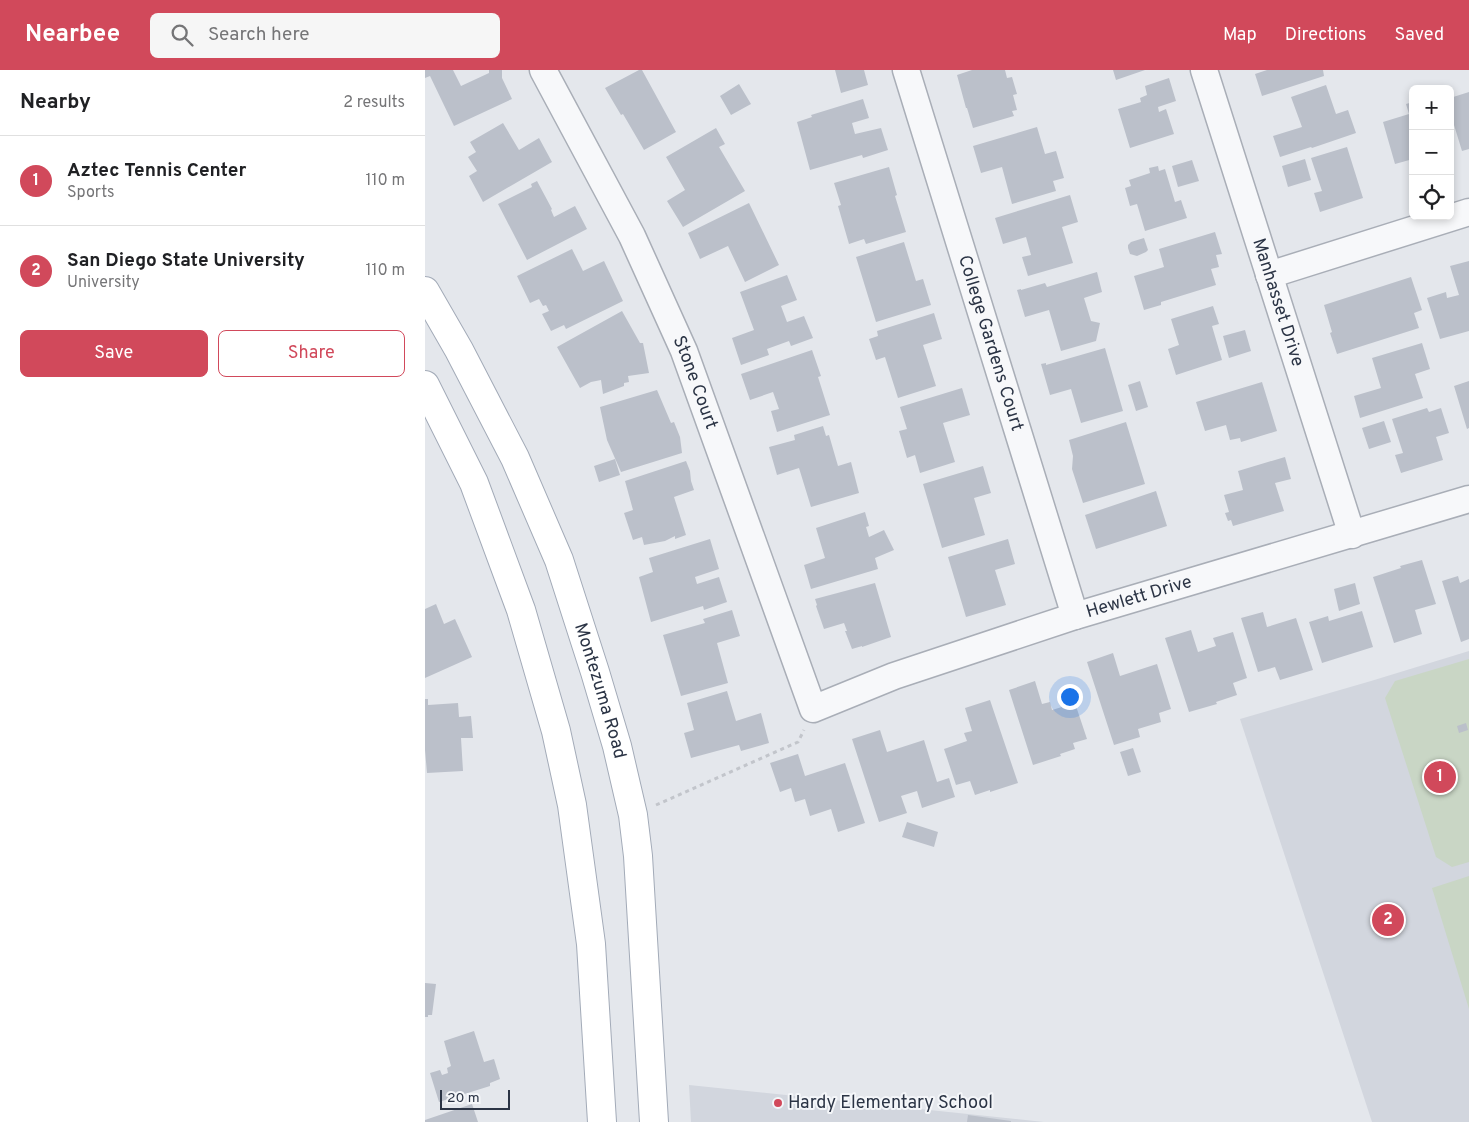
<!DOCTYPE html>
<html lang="en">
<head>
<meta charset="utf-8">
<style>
	body { margin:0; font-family:Overpass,sans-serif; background:#f6f6f6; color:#202124 }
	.controls { position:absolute; right:15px; top:15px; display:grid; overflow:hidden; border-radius:8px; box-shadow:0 2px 8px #0003 }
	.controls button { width:45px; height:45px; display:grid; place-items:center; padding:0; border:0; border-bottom:1px solid #e0e0e0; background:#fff; color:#202124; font:25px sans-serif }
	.scale { position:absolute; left:15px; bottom:12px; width:70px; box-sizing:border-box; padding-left:5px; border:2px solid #2b3445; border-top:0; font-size:14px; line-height:18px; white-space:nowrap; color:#2b3445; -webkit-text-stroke:4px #f4f6f9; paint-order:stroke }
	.you { position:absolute; left:644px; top:626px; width:18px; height:18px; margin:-12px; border:4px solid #fff; border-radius:50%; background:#1a73e8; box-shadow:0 0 0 8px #1a73e833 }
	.badge { display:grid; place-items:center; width:32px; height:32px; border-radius:50%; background:#d1495b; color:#fff; font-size:16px; font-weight:700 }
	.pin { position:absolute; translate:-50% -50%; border:2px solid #fff; box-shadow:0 1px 5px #0006 }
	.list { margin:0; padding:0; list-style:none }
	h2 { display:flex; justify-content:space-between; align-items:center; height:65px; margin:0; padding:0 20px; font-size:21px }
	h2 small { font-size:16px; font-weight:400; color:#757577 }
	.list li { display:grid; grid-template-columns:32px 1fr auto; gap:15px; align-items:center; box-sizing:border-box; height:90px; padding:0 20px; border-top:1px solid #e0e0e0 }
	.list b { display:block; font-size:19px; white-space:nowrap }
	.list p { margin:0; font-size:16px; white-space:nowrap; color:#757577 }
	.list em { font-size:16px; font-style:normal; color:#757577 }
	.actions { display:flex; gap:10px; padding:15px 20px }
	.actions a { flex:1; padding:11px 0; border:1px solid #d1495b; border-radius:8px; text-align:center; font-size:18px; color:#d1495b }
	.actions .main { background:#d1495b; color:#fff }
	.icon { flex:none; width:28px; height:28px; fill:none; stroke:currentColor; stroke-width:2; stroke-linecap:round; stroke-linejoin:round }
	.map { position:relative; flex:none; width:1044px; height:1052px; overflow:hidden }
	header { display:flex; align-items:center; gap:30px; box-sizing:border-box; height:70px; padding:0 25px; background:#d1495b; color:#fff }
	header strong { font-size:24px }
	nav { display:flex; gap:28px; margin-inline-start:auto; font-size:18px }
	.search { width:350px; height:45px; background:#f6f6f6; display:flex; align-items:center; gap:12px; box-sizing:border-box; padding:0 18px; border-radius:8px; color:#757577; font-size:19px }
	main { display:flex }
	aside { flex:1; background:#fff }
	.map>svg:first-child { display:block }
	.built { fill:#d2d6de }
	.green { fill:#c9d6c5 }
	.building { fill:#bbc0ca }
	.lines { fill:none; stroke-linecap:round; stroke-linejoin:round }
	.minor-casing { stroke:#a9aeb7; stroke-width:29 }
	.primary-casing { stroke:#a3abb8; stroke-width:30 }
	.path { stroke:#c2c5cb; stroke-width:3; stroke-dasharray:4 4; stroke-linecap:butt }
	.minor { stroke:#f7f8fa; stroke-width:26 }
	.primary { stroke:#fff; stroke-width:28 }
	.poi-dot { fill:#d1495b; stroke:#f4f6f9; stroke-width:2 }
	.labels { text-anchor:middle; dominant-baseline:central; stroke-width:4; stroke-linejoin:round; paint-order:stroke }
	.street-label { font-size:18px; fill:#2b3445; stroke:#f4f6f9 }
	.poi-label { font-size:18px; fill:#2b3445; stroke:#f4f6f9; text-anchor:start }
</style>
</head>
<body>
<header>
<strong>Nearbee</strong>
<div class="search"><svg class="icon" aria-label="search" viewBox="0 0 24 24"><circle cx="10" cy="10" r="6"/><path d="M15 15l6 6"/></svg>Search here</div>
<nav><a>Map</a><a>Directions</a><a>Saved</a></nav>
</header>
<main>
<aside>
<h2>Nearby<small>2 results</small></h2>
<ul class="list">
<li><span class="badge">1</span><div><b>Aztec Tennis Center</b><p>Sports</p></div><em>110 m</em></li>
<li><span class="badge">2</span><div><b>San Diego State University</b><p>University</p></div><em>110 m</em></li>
</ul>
<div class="actions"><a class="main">Save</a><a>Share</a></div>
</aside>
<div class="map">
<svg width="1044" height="1052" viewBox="0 0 1044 1052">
	<rect width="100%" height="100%" fill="#e4e7ec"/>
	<path class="built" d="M1044,581V1052H947L815,649L946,611Z
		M264,1015L619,1052H266Z"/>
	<path class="green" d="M1044,589V792L1027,797L1011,787L960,628L970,611Z
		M1044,806V939L1007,818Z"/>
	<path class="building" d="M0,0H28L36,16L64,3V0H77V8L87,29L29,56L5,6L0,8Z
		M214,0H217L251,62L219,80L198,44L196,45L180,18Z
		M410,0H439L443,15L416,23Z
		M547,0H580L582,8L587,7L592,24L588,25L592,40L587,41L589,46L548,58L542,38H541L532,5Z
		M688,0H720L691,10Z
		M842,0H898L899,6L837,26L830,4Z
		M744,8L751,31L733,37L734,42L741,39L749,64L705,78L693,39L716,32L715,28L722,25L720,16Z
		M314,14L326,34L306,45L295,26Z
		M901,15L911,44L923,40L931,63L887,78L886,77L855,87L848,66L877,57L866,27Z
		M1044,22V79L1037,81L1025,42V28Z
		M438,29L444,48L427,53L430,64L456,58L463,80L438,88L437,85L385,100L372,52L387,47L386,45Z
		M988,32V89L970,94L958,52L984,44L981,34Z
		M78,53L94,80L114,68L127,92L58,132L44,106L52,101L43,87L51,82L45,72Z
		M612,57L620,84L631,81L639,108L628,111L631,121L587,134L577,97L556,103L548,76Z
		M291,58L300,74L294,77L320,121L258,157L242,131L260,120L241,87Z
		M922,77L938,128L895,142L889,123L897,121L886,88Z
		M880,89L886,110L863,117L857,96Z
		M767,90L774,111L753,117L747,96Z
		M733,96L734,101L740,99L750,132L756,130L762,148L720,161L712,134L705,136L700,118L706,116L704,110L725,103L724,98Z
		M464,97L472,125L470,126L481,162L441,174L439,169L424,174L413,136L416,135L409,113Z
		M112,111L127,139L126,140L129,147L150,136L162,159L102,190L73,134L107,117L106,114Z
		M645,125L653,152L637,157L648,193L603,206L597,187L606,185L601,167L578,174L570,148Z
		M324,133L354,195L320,212L303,176L275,189L263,163Z
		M790,162L797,184L791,185L794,197L786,199L791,215L736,232V235L719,240L709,206L739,197L734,179Z
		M719,168L723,180L721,182L712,186L705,184L703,178V175L706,172Z
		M479,172L491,211L498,209L506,235L451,252L431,187Z
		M147,179L158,201L179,191L198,231L141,259L139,255L126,261L117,244L124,241L121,235L118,236L114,229L105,233L92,206Z
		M1044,191V261L1015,269L1002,228L1021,222L1022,228L1034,225L1025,196Z
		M672,202L677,222L659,228L666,251L675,253L671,271L636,281L624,240L600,247L592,220L596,219V220L620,213L622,217Z
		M362,205L372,230L356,236L362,252L379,246L388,268L366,276L364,271L342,279L344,285L316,295L307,268L329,260L315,222Z
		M986,207L997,240L989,243L994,258L912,284L905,263L907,262L899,235Z
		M788,236L794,254L787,256L797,290L751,305L743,279L754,275L746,249Z
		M197,241L215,273H218L224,303L203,306L204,312L199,313V316L178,324L176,310L166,312L155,318L132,277Z
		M509,243L517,269L498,275L511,316L473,328L460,287L451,290L444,269L453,266L452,261Z
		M820,260L826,281L804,288L798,266Z
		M997,273L1005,299L990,304L998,328L935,348L929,326L956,318L947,288Z
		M680,278L698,341L656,353L646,319L625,325L616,294L621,293V295Z
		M387,280L396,306L393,307L405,345L352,362L346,341L354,339L348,322L325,330L316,304Z
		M715,311L723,337L711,341L703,315Z
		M1044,311V358L1042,359L1029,316Z
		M837,312L852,361L816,372L815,368L805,370L801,355L780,361L771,332Z
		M537,318L545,345L518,353L530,392L495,403L490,385L482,388L474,361L482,359L475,337Z
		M232,320L246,353L249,352L255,367L257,383L196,402L182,370L175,337Z
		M1002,338L1004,342L1016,338L1024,363L1011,367L1018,390L976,403L970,385L978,383L967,349Z
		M959,351L966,372L944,379L937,358Z
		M701,352L720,414L658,433L647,399L648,386L644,370Z
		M398,356L401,366L404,365L413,396L426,392L434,423L386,437L374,398L352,405L344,377L370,370L369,365Z
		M860,387L866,409L850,413L859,441L808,456L806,450L803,451L800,443L804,442L799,425L818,420L813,401Z
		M190,389L195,405L174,412L169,396Z
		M261,391L265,401L266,411L269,420L249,427L261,465L250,469V466L240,471L219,475L217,467L208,470L199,443L208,440L200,411Z
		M558,396L566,423L549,428L560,465L517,478L498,414Z
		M731,421L742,456L671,479L660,445Z
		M440,442L444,456L441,457L444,467L459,460L469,480L450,488L453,499L386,519L379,495L400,488L391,458Z
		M285,469L294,499L270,507L272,514L294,507L302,532L279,540L278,536L226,552L214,507L228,502L224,488Z
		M583,469L590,494L570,500L581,535L541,547L523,487Z
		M997,490L1011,534L990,540L997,564L969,573L948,507L976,498L975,496Z
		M1033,506L1035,513L1044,509V569L1036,572L1017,511Z
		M450,513L466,567L437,577V576L427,579L420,561H422L419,553L399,559L391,536L392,535L390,529Z
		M930,513L935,534L914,541L909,519Z
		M11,534L19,554L30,549L47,587L0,608V539Z
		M307,540L315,566L292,573L303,613L256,626L238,565L280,553L278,549Z
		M937,541L948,577L897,593L884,552L903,546L904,551Z
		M838,542L842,557L871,548L888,600L855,610L850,597L833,602L816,548Z
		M766,560L773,582L791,576L788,568L808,562L822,608L808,613L812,625L791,632L792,634L764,642L740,568Z
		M688,583L695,606L732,594L746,639L734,643L736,652L713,659L715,667L689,675L662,592Z
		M610,611L617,634L625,632L627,640L650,633L662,669L648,673L650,679L635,684L636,686L608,695L584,620Z
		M302,621L311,651L336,643L344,673L316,681L314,675L266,688L259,663L269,660L262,633Z
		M0,629H3V635L33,633L34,647L46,646L48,668H36L38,701L2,703L0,680Z
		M565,630L593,713L565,722V720L550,725L545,711L531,715L519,679L542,671L539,663L547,661L540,638Z
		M1041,653L1043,660L1034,663L1032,656Z
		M455,660L462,682L499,670L512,712L524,708L530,727L497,738L492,721L476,726L482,743L454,752L427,669Z
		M708,678L716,702L703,706L695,682Z
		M373,684L380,706L420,693L440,753L413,762L406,739L385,746L380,729L370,732L366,718L355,722L345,693Z
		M482,752L513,762L509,777L477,767Z
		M0,913L11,914L7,945H3V947H0Z
		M49,961L59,992L69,989L75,1009L65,1013V1016L14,1032L5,1003L15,1000L17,1005L23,1003L22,998L26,996L19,971Z
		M47,1034L53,1052H0V1050Z
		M543,1045L586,1051V1052H542Z"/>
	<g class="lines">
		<defs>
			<g id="minor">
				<path id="s1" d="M118,0L207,166L259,281L388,639L469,606L650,546L1044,429"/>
				<path id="s2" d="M481,0L650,546"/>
				<path id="s3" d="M779,0L927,465"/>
				<path d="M844,205L1044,142"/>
			</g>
			<g id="primary">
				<path id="s4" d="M0,221L34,280L90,388L134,490L170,602L192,676L208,745L213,786L229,1052"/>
				<path d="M0,315L49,413L96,540L131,661L147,735L166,874L177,1052"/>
			</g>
		</defs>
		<use href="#minor" class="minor-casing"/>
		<use href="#primary" class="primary-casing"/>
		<path class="path" d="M231,735L373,672L379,660"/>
		<use href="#minor" class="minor"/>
		<use href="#primary" class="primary"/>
	</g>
	<circle class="poi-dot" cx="353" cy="1033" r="5"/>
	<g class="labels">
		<g class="street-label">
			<text stroke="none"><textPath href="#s3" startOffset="244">Manhasset Drive</textPath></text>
			<text stroke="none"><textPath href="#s2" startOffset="286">College Gardens Court</textPath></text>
			<text stroke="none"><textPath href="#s1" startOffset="348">Stone Court</textPath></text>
			<text stroke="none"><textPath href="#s1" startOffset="1040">Hewlett Drive</textPath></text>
			<text stroke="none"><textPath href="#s4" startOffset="438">Montezuma Road</textPath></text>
		</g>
		<g class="poi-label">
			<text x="363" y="1033">Hardy Elementary School</text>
		</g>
	</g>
</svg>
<div class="controls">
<button>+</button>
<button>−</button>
<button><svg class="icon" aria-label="locate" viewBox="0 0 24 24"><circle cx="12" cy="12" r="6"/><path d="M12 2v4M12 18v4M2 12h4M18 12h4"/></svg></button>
</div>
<div class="scale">20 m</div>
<div class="you"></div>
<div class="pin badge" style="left:1015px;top:707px">1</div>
<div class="pin badge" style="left:963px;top:850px">2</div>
</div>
</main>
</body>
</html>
